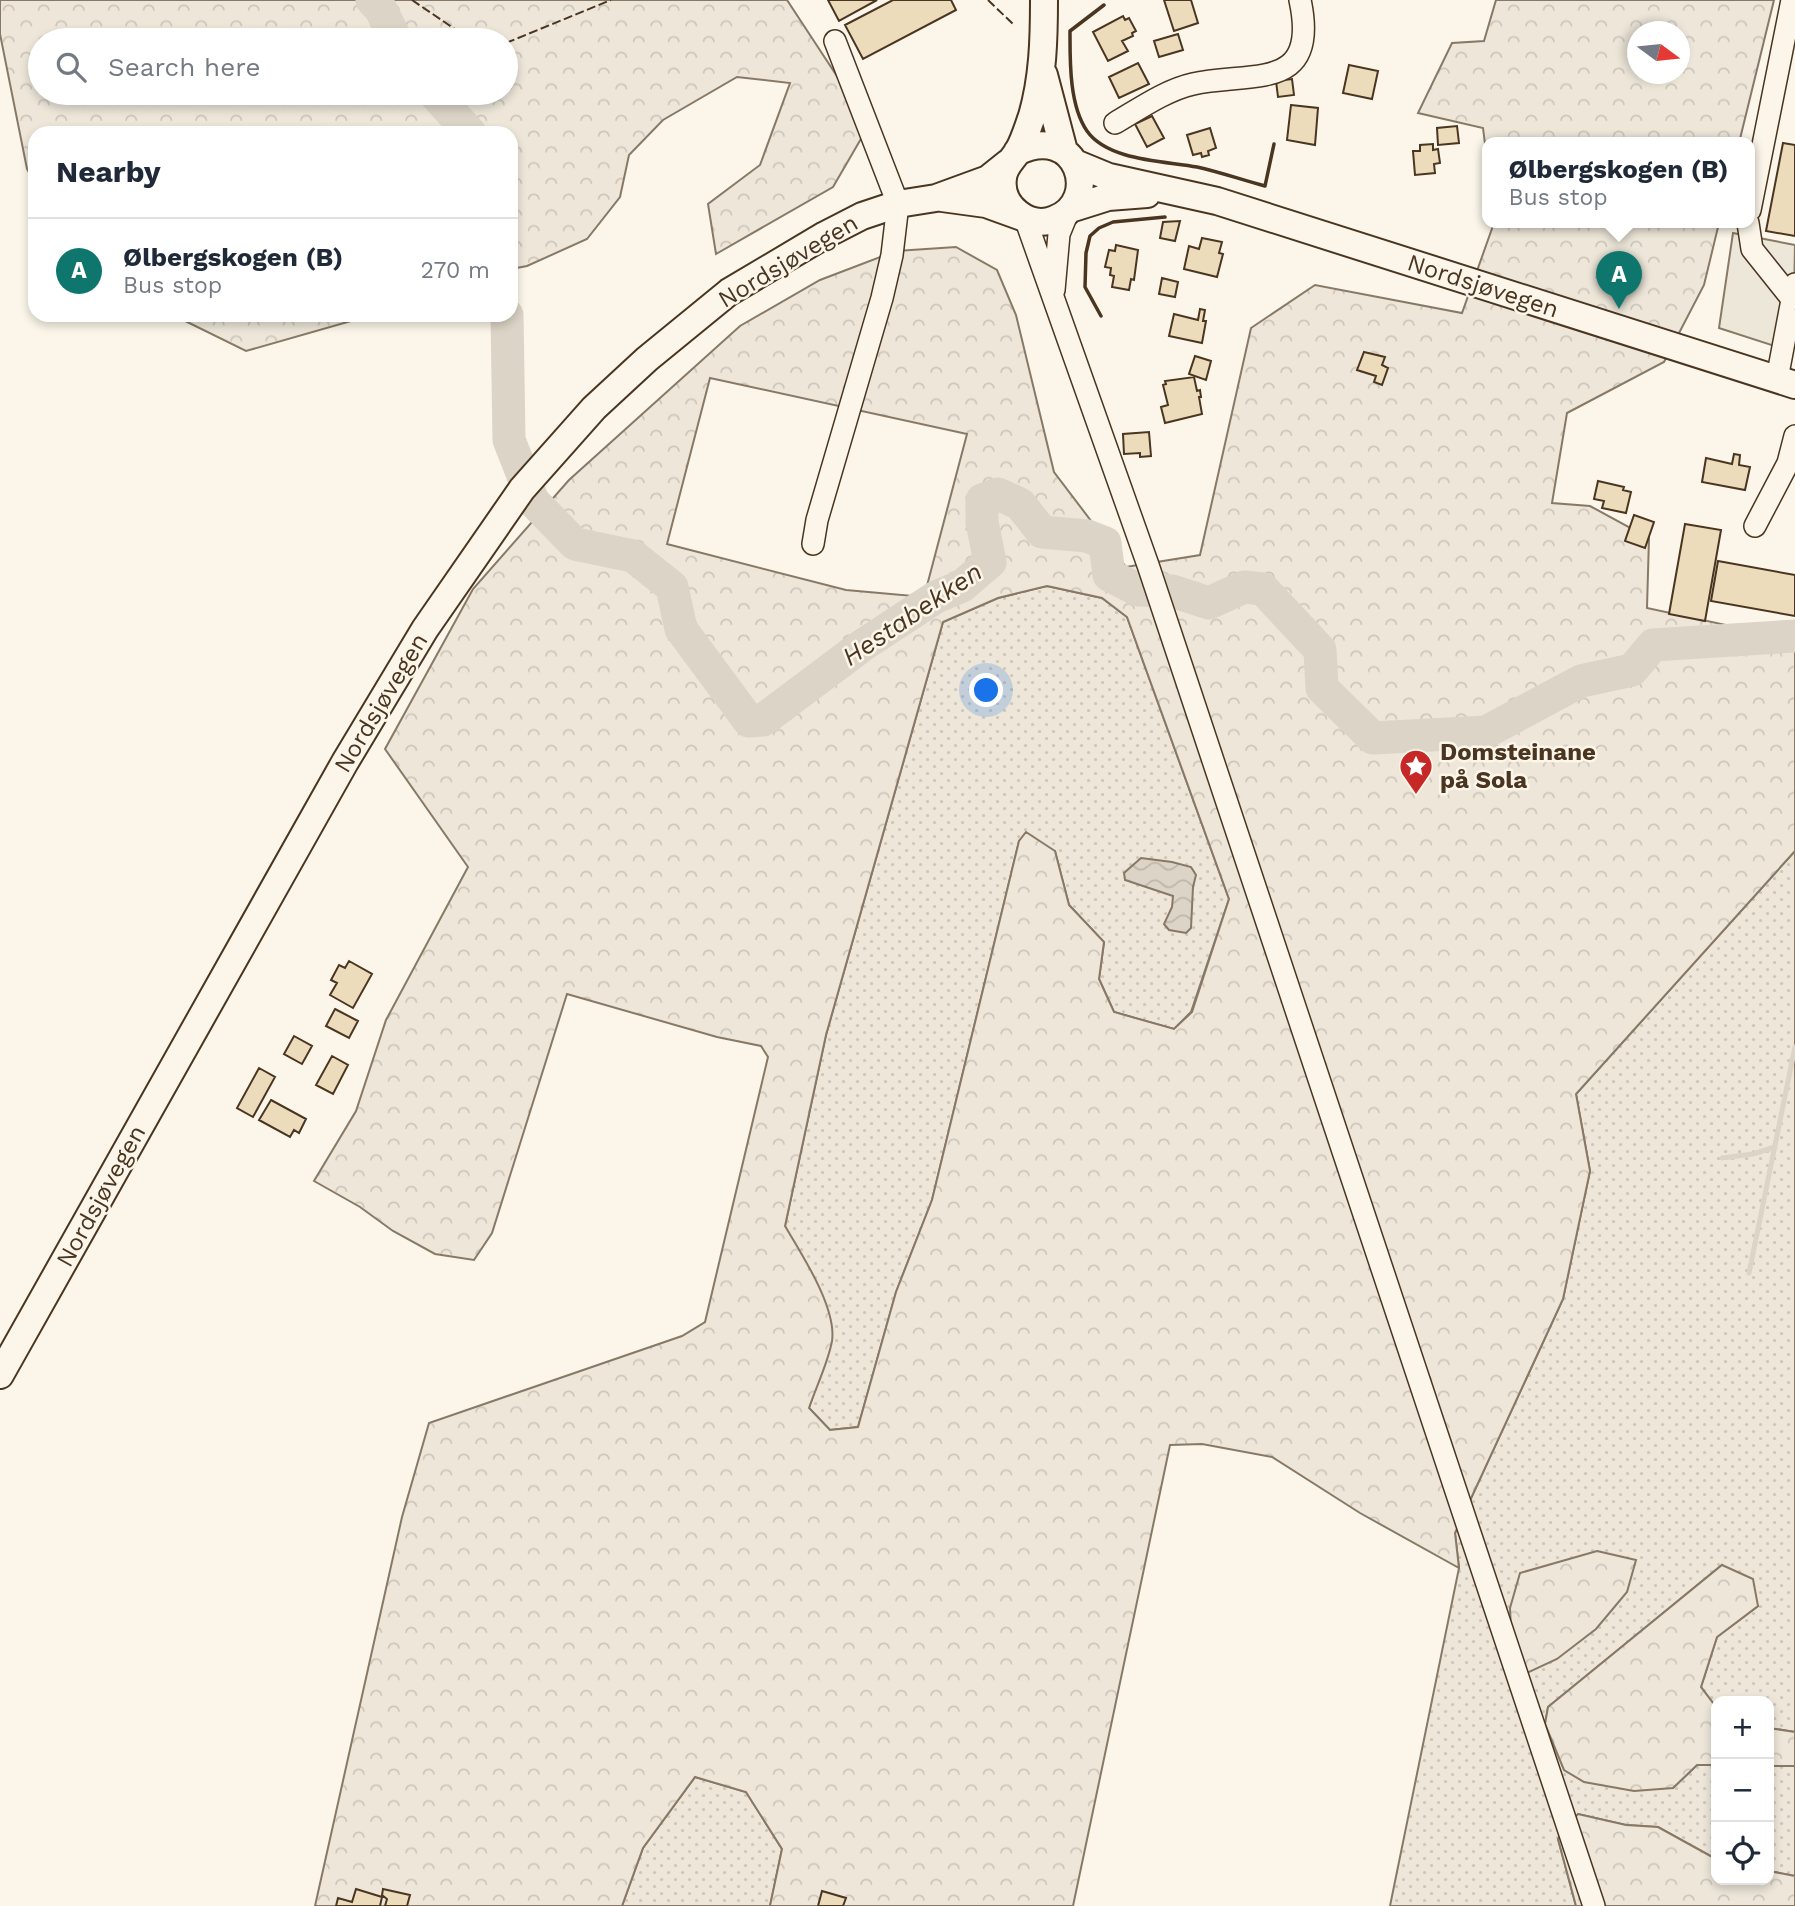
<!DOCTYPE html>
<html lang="en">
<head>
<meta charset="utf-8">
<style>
	body { margin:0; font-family:"Work Sans",sans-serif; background:#f6f6f7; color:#1f2937 }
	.controls { position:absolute; right:21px; bottom:21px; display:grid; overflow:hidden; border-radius:14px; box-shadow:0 4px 10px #0003 }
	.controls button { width:63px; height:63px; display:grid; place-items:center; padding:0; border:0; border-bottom:2px solid #e0e1e3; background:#fff; color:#1f2937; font:35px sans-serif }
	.compass { position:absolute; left:1627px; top:21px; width:63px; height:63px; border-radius:50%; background:#fff; box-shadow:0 4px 10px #0003; rotate:105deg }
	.you { position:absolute; left:987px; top:691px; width:24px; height:24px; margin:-18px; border:5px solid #fff; border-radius:50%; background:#1a73e8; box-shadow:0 0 0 10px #1a73e833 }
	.badge { display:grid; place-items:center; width:46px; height:46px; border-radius:50%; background:#0f766e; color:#fff; font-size:23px; font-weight:700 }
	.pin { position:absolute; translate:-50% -58px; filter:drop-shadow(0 2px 4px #0008) }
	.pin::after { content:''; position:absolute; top:37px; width:24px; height:21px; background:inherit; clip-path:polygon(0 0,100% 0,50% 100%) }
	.popup { position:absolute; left:1482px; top:137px; width:273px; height:91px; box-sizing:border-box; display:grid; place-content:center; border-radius:14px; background:#fff; filter:drop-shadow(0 2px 5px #0005); font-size:23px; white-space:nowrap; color:#747a83 }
	.popup b { font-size:26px; color:#1f2937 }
	.popup::after { content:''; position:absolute; left:50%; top:100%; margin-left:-14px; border:14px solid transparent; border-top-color:#fff }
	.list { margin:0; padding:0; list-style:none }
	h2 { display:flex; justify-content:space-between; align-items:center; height:91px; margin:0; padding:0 28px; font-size:30px }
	h2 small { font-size:23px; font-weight:400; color:#747a83 }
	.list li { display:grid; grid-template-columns:46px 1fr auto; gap:21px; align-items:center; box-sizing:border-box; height:105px; padding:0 28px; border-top:2px solid #e0e1e3 }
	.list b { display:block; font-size:26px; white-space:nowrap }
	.list p { margin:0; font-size:23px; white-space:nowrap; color:#747a83 }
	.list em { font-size:23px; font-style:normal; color:#747a83 }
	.icon { flex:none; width:38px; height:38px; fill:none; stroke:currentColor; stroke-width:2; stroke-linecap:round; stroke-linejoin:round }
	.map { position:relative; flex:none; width:1795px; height:1906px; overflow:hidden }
	.search { position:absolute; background:#fff; box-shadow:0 4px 10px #0003; left:28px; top:28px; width:490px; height:77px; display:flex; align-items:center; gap:18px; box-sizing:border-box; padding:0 24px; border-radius:38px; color:#747a83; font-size:26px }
	.panel { position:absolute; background:#fff; box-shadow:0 4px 10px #0003; left:28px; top:126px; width:490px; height:196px; border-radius:21px }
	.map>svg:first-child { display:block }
	.grass { fill:url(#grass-dots); stroke:#887966; stroke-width:2 }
	.forest { fill:url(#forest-crowns); stroke:#887966; stroke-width:2; fill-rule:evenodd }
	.parking { fill:#ede7d9; stroke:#887966; stroke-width:2 }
	.water { fill:url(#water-waves); stroke:#887966; stroke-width:2 }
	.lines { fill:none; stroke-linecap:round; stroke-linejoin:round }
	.stream { stroke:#dcd4c6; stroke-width:5 }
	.river { stroke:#dcd4c6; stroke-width:33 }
	.building { fill:#ecdcbc; stroke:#4a3520; stroke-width:2 }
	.minor-casing { stroke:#4a3520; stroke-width:24 }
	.major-casing { stroke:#4a3520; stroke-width:30 }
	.minor { stroke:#fbf6e9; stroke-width:21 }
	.major { stroke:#fbf6e9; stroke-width:26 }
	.fence { stroke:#4a3520; stroke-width:2; stroke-dasharray:9 3.5; stroke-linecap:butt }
	.wall { stroke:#4a3520; stroke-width:3.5 }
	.labels { text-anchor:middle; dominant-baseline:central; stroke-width:5; stroke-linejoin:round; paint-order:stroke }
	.street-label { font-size:24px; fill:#4a3520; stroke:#fbf6e9 }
	.poi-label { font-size:24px; font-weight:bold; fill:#4a3520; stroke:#fbf6e9; text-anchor:start }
	.water-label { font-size:26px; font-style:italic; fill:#4a3520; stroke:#fbf6e9 }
</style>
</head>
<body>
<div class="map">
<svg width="1795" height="1906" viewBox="0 0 1795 1906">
	<defs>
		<pattern id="grass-dots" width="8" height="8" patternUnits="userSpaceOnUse" patternTransform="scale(1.75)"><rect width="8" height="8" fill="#ede6d9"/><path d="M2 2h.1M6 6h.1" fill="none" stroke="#cdc6ba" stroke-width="1.8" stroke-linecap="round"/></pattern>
		<pattern id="forest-crowns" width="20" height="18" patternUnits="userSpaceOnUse" patternTransform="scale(1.75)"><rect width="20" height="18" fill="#ede6d9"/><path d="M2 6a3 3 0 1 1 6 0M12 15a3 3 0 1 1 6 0" fill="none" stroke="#cdc6ba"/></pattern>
		<pattern id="water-waves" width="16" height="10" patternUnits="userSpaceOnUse" patternTransform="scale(1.75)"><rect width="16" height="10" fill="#dcd4c6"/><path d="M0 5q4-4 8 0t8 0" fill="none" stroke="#beb7aa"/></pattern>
	</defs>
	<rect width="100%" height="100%" fill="#fbf6e9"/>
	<path class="grass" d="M1047,586L1102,598L1127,617L1229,899L1191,1012L1174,1029L1114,1012L1099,979L1104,942L1069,905L1055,851L1019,841L932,1200L896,1292L858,1427L830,1430L809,1408L832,1339L785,1226L826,1035L943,622L998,598Z
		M1795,851V1732L1769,1728V1701H1716V1707L1701,1687L1717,1637L1758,1606L1722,1565L1548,1707L1545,1724L1673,1788L1697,1765H1716V1859L1658,1827L1626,1825L1578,1814L1558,1839L1576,1906H1390L1459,1568L1455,1533L1563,1299L1590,1171L1576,1094Z
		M1769,1766H1795V1876L1769,1871Z
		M695,1777L746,1792L782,1849L770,1906H622L643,1848Z"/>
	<path class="forest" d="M0,0H787L869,125L833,187L716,254L708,204L760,165L790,83L737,77L663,120L629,155L620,197L587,239L527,266L511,269V133H35V183L27,169L0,34ZM40,40H506V93H40Z
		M1496,0H1774L1739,143H1488V168L1483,128L1418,113L1452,43L1484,41ZM1638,32H1680V74H1638Z
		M1494,223H1719L1704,285L1664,362L1567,413L1552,503L1590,506L1649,538L1647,608L1795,640V851L1576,1094L1590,1171L1563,1299L1455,1533L1459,1568L1360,1513L1272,1457L1202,1444L1170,1445L1073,1906H770L782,1849L746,1792L695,1777L643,1848L622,1906H315L402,1517L429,1423L682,1336L705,1322L768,1057L761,1046L717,1037L567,994L492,1233L474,1260L435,1254L393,1231L360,1207L314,1181L356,1111L386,1020L468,867L385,749L473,589L569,480L740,326L820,280L896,251L956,247L997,270L1016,315L1054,472L1126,567L1200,555L1251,328L1315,285L1462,313ZM710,378L967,434L924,597L846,590L667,544ZM1047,586L1102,598L1127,617L1229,899L1192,1012L1174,1029L1114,1012L1099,979L1104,942L1069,905L1055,851L1026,832L1019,841L932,1200L896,1292L858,1427L830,1430L809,1408C816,1387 828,1363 832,1341C837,1308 801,1253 785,1226L826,1035L943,622L998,598Z
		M173,315H372L246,351Z
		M1597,1551L1636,1560L1627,1592L1596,1629L1557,1659L1527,1673L1511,1630L1510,1608L1520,1573Z
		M1722,1565L1753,1579L1758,1606L1717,1637L1701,1687L1716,1707V1765H1697L1673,1788L1634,1791L1584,1782L1564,1770L1545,1724L1548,1707Z
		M1769,1728L1795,1732V1766H1769Z
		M1578,1814L1626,1825L1658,1827L1716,1859V1880H1769V1871L1795,1876V1906H1576L1558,1839Z"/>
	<path class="parking" d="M1733,233L1795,245L1793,352L1719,328Z"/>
	<path class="water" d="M1141,858L1172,862L1191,867L1196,875L1193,887L1191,928L1186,933L1169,930L1164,924L1172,907L1173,896L1125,880L1124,873Z"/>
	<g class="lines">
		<path class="stream" d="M1722,1158L1753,1154L1775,1147
			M1749,1273L1795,1047"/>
		<path class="river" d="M372,0L380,8L396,40
			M434,93L470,133
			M507,315L509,440L533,501L575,544L633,556L672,587L681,629L749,721L763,720L863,645L936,597L962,586L990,562L982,522V500L998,494L1020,504L1042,532L1087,536L1105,543L1109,575L1138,590L1172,591L1209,603L1244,587L1263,589L1320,650L1322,688L1373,738L1486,732L1581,681L1632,670L1653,645L1795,636"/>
	</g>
	<path class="building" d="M828,0H877L839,21Z
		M893,0H951L956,10L863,59L845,25Z
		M1164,0H1191L1198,23L1174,31Z
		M1123,16L1125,20L1129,18L1136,31L1132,33L1133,36L1122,41L1128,51L1108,61L1093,32Z
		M1178,34L1183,50L1159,57L1154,41Z
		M1138,63L1149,84L1119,98L1109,77Z
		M1349,65L1378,71L1372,99L1343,93Z
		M1292,79L1294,95L1278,97L1276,81Z
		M1291,105L1318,108L1315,145L1287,140Z
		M1152,116L1164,138L1147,147L1135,124Z
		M1457,126L1459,143L1438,145L1437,128Z
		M1210,128L1216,148L1208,151L1209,155L1202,157L1201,153L1193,155L1187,135Z
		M1783,143L1795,145V236L1766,231Z
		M1433,144V150L1438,149L1440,163L1434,164L1435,173L1415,175L1413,151H1420V145Z
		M1180,221L1175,241L1160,238L1163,222Z
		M1202,238L1222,242L1219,253L1223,254L1217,277L1184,269L1189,246L1199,249Z
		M1116,245L1138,250L1134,280L1131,279L1129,290L1112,287L1114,276L1110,275L1111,268L1105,267L1109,250L1115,251Z
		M1162,278L1178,282L1175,297L1159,294Z
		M1200,309L1205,310L1203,321H1206L1202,343L1169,336L1174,314L1198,320Z
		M1364,352L1385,357L1382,365L1388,368L1382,385L1374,382L1376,376L1357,370Z
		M1195,356L1211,361L1206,380L1189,374Z
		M1194,377L1197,391L1200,390L1201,397H1199L1202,414L1165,423L1161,407L1168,405L1163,385L1166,384L1165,381Z
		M1149,432L1151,456L1140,457V453L1124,454L1123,434Z
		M1734,454L1740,455L1739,465L1750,467L1745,490L1702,482L1706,458L1732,464Z
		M1598,481L1624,487L1623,490L1631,492L1626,513L1602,508L1604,501L1594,499Z
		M1634,515L1654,522L1645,548L1625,541Z
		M1685,524L1721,530L1705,621L1669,614Z
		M1718,561L1795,575V616L1711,601Z
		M349,961L372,974L353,1008L330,995L337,983L331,980L339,965L345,968Z
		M335,1009L358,1021L349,1038L326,1026Z
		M294,1036L312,1046L302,1064L284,1054Z
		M332,1056L348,1065L333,1094L316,1085Z
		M259,1068L275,1077L253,1117L237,1108Z
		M271,1100L306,1119L299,1133L294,1130L290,1137L259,1120Z
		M356,1889L382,1897L380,1906H336L338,1898L352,1902Z
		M383,1889L410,1895L407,1906H385L387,1899L382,1895Z
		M822,1891L846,1898L843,1906H818Z"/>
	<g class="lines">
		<defs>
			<path id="minor" d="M1115,123C1139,109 1166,90 1193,84C1251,71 1320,93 1300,0
				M1750,210L1792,0
				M1025,218L1148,565L1594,1906
				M1748,223L1752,249L1792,299
				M1054,290L1059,234L1068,212
				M1777,379L1795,284
				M1755,526L1788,463L1795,436
				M813,544L817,520L882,298L892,255L898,204L835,41"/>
			<path id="major" d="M1044,75L1064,151
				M1017,152C1078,122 1102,201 1055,219C1029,230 999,206 1003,178C1004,166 1012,161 1018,151C1024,141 1028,127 1032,116C1043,78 1044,39 1044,0
				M1075,163L1109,177L1217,201L1795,385
				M942,198L986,204L1022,217
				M1070,209L1108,197L1147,194
				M0,1375L345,762L425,629L522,489L594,408L647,359L729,292L825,235L862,216L898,204L936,198L988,179L1008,163"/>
		</defs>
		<use href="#minor" class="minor-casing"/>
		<use href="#major" class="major-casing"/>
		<use href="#minor" class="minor"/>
		<use href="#major" class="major"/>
		<path class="fence" d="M412,0L471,40
			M988,0L1014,25
			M506,43L611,0"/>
		<path class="wall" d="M1104,5L1070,31C1070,60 1069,105 1087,131C1108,161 1165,161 1197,167C1220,172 1242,180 1265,186L1274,144
			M1101,316L1085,287L1086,253L1090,236L1099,228L1113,222L1165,217"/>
	</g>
	<defs>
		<symbol id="sight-pin" viewBox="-11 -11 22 30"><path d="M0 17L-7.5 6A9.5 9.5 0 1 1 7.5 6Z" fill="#c62828" stroke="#fbf6e9"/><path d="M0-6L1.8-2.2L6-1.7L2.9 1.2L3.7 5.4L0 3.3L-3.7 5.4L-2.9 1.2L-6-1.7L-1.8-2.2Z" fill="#fff"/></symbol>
	</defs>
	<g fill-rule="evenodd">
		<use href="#sight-pin" x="1397" y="747" width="38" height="52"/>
	</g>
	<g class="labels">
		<g class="street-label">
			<text transform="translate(788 261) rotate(-31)">Nordsjøvegen</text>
			<text transform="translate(1483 286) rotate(18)">Nordsjøvegen</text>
			<text transform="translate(381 703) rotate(-59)">Nordsjøvegen</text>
			<text transform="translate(101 1196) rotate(-61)">Nordsjøvegen</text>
		</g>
		<g class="poi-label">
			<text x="1440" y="752">Domsteinane<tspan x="1440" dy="28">på Sola</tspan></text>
		</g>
		<g class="water-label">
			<text transform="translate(912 614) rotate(-34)">Hestabekken</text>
		</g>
	</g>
</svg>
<div class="controls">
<button>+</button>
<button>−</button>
<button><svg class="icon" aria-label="locate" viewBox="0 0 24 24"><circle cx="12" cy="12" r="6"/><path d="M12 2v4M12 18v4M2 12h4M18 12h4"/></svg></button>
</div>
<svg class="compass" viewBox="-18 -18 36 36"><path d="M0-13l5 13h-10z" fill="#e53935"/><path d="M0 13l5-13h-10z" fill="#747a83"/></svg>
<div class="you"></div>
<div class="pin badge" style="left:1619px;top:309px">A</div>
<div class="popup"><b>Ølbergskogen (B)</b>Bus stop</div>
<div class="search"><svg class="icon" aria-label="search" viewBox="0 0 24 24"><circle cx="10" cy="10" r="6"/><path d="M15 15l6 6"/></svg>Search here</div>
<section class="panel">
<h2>Nearby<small></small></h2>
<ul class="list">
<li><span class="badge">A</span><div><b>Ølbergskogen (B)</b><p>Bus stop</p></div><em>270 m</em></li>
</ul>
</section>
</div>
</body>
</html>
